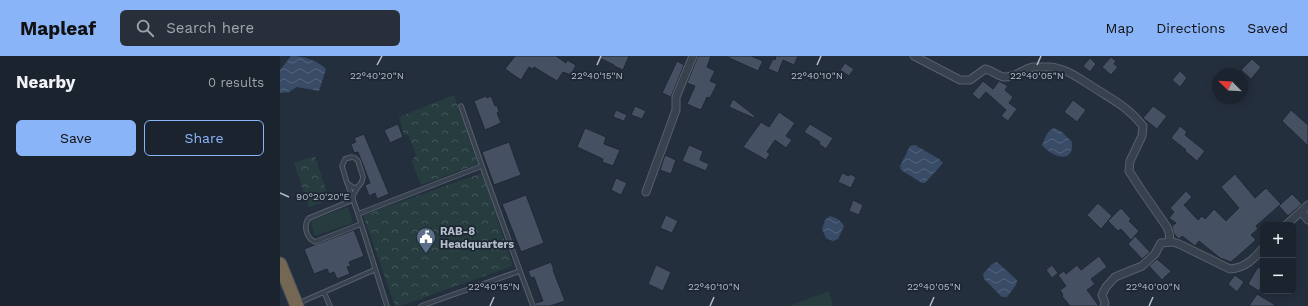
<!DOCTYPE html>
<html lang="en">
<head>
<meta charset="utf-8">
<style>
	body { margin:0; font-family:"Work Sans",sans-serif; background:#282f3a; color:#f1f3f6 }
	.controls { position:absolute; right:12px; bottom:12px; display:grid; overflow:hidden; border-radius:6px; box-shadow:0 2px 10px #0003 }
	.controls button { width:36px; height:36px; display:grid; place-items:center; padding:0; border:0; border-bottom:1px solid #39404a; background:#1b232e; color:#f1f3f6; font:20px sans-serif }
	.compass { position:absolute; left:932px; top:12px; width:36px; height:36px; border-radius:50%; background:#1b232e; box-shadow:0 2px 10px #0003; rotate:294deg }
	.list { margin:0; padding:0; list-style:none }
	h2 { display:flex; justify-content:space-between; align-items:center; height:52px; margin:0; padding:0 16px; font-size:17px }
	h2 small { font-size:13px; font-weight:400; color:#a0a4aa }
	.actions { display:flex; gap:8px; padding:12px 16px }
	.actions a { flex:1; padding:9px 0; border:1px solid #8ab4f8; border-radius:6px; text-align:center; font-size:14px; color:#8ab4f8 }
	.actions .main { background:#8ab4f8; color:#111 }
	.icon { flex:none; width:22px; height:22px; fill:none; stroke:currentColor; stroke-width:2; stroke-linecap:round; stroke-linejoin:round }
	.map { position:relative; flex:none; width:1028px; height:250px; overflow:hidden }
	header { display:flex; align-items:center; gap:24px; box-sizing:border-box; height:56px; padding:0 20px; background:#8ab4f8; color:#111 }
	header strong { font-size:19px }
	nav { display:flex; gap:22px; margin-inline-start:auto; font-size:14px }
	.search { width:280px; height:36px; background:#282f3a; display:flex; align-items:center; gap:10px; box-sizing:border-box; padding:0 14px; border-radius:6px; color:#a0a4aa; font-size:15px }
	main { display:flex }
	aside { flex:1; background:#1b232e }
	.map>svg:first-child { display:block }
	.green { fill:#263c3f }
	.park { fill:url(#park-crowns) }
	.water { fill:url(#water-waves) }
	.building { fill:#455162; stroke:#1f2835 }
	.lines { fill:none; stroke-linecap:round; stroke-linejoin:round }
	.lane-casing { stroke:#565f6c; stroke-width:5.5 }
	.street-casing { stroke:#565f6c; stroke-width:9 }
	.highway-casing { stroke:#434c59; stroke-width:15 }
	.lane { stroke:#38414e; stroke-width:3.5 }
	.street { stroke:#38414e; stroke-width:7 }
	.highway { stroke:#746855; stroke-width:13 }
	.ticks { fill:none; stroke:#b4bcc9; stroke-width:1.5 }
	.labels { text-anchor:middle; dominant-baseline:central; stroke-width:3.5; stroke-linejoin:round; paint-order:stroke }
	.poi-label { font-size:11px; font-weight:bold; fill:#b4bcc9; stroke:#1d2633; text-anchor:start }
	.ticks-label { font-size:10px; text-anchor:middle; fill:#b4bcc9; stroke:#1d2633; stroke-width:3.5; stroke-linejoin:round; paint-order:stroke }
</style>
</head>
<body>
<header>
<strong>Mapleaf</strong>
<div class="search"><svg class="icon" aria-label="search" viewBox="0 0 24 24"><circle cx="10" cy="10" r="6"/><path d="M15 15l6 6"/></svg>Search here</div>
<nav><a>Map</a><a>Directions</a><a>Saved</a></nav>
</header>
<main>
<aside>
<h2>Nearby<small>0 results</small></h2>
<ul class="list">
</ul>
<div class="actions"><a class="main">Save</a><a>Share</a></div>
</aside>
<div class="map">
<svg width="1028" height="250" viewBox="0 0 1028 250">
	<defs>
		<pattern id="park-crowns" width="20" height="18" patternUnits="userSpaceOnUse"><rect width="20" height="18" fill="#263c3f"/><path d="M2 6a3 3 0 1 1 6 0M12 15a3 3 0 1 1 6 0" fill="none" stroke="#435659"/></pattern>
		<pattern id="water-waves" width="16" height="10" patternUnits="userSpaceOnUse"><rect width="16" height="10" fill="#394c67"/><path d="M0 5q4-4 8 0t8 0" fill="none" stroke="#53647b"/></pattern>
	</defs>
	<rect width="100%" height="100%" fill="#242f3e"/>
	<path class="green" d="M68,151L73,167L35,180L30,164Z
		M549,235L553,250H509Z"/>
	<path class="park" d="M174,39L198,108L141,129L132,106L136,98L128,78L124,79L119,61Z
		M35,100L49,144L29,151L14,107Z
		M202,117L233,210L120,250H115L83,159Z"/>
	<path class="water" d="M11,0C23,0 37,4 46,13L39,35L17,31L9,36L0,37V14Z
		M774,72L782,76L792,86C794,109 772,101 762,89C765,82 767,75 774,72Z
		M635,89L659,103L663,107L645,127H642L621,114L620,110L630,90Z
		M550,160C556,162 561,164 564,170L558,183L553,185L546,182L542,173L545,164Z
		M717,206L737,224L736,229L727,241H722L704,223L703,218L712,208Z"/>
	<path class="building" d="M235,0H276L286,7L287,4L296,9L291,19L283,16L277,25L254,11L252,13L249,11L241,24L225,13Z
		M316,0H349L343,14L334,10V9Z
		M418,0H431L427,11L435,15L430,25L437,28L430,42L427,41L421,54L407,48L415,30L407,27Z
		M445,0H471L483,5L478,15Z
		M494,0H518L514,9L503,4L498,17L488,13L493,3L495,4L496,1Z
		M831,1L836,5L834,8L838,11L831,19L822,11Z
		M810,2L816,8L810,16L803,10Z
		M972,3L981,11L971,23L961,14Z
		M397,5L404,9L391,41L382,37Z
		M565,7L574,13L569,20L560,14Z
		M900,15L907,22L900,31L892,24Z
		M703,25L713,33L719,25L728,30L725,34L733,41L729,47L737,53L728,65L721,60L726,54L706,36L699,44L692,38Z
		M206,40L207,42L211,40L215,50L217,49L219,56L217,57L221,67L205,74L194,45Z
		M453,43L475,60L474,62L449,51Z
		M793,44L806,54L797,66L784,56Z
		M355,50L366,55L362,63L351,59Z
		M873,50L887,60L877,73L863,62Z
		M336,54L347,59L344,65L333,61Z
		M1011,54L1028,69V90L1002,65Z
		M499,56L515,67L506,80L512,84L506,92L495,84L487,96L490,98L486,104L463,91L481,66L489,71Z
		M118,68L123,81L110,87L104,74Z
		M530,68L553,82L546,93L539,88L540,86L524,76Z
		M900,70L907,76L905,79L925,95L917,105L905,95L906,94L891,82Z
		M305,72L326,81L324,88L340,94L333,110L322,106L323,103L297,91Z
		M84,78L109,138L97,143L95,137L89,140L85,129L90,127L82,106L78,96L74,97L71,88L76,86L74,82Z
		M229,86L241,119L214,129L202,96Z
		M409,89L423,95L420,104L429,108L426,115L402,105Z
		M385,99L396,104L391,118L380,114Z
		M562,117L569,120L570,118L576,121L571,132L558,126Z
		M955,118L975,142L986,132L1001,148L1012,138L1022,148L1008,160L999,150L1001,148L976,170L978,173L971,179L976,184L951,206L940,202L919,185L915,190L902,180L899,183L894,178L892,170L896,167L889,162L894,156L890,152L906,135L912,141L904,149L918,164L922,160L925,163L934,153L946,165L959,152L941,131Z
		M336,122L347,127L341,139L331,134Z
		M246,139L264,187L241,196L222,148Z
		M573,144L583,149L579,159L569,155Z
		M818,147L832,160L821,173L807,159Z
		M841,152L851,163L849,165L859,175L851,184L841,173L838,175L828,165Z
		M386,159L398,165L392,177L380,172Z
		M74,174L84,200L69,206L71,210L67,211L70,218L57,223L54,216L49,218L47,213L34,218L24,193Z
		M855,180L870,196L862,203L848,188Z
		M819,200L827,211L811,223L815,228L807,234L819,250H790L782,240L783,239L780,234L786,230L778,219L784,215L786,218L797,209L801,214Z
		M877,203L891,215L882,224L869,210Z
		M271,206L274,214H273L285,245L270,250H256L255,247L263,245L254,221L251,222L248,215Z
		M376,209L391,216L383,235L368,228Z
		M772,209L778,217L772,222L766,214Z
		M978,211L983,214V228L979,235L968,228Z
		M955,219L964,226L957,236L948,228Z
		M977,238L997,250H969Z"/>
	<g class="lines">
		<defs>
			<path id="lane" d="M181,50L202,110
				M72,101L75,102L78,105L83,121C82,127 80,131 74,132L67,127L62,110L65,103Z
				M68,129L78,158
				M78,131L73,139V144L29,162C23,169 26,182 35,186L81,168
				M240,215L253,250
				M44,236L50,250
				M19,247L94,214
				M107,250L78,158L202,110L240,215L141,250"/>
			<path id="street" d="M634,0L680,24H690L705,13C711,14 718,20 724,21C735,22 743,13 753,11C758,11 764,11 769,11C786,12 798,22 813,31C833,44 847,50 863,70L862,80L850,105L849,115L862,135L887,171L889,176L890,186
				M366,136L396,54V41L413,0
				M1021,155L1028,164
				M1006,169L1028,149
				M824,250L825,247L822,239L826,231L835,221L862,210L875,198L881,187L893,186L899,188L950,213C965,212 974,203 983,192"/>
			<path id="highway" d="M0,208L17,250"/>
		</defs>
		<use href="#lane" class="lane-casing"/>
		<use href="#street" class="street-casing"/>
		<use href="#highway" class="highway-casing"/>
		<use href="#lane" class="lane"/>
		<use href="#street" class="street"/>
		<use href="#highway" class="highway"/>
	</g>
	<path class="ticks" d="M97,9L102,0M317,9L321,0M537,9L541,0M757,9L761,0M0,137L9,141M210,250L214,241M430,250L434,241M650,250L654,241M869,250L873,241"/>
	<defs>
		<symbol id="civic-pin" viewBox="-11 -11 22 30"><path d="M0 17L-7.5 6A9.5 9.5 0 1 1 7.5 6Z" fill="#5c6f8a" stroke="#1d2633"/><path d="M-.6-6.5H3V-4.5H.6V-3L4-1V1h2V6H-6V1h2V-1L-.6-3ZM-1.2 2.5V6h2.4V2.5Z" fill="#fff"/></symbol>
	</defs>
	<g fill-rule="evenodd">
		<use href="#civic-pin" x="135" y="170" width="22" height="30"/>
	</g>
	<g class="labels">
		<g class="poi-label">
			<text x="160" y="175">RAB-8<tspan x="160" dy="13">Headquarters</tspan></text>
		</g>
	</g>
	<g class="ticks-label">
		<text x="97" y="23">22°40'20"N</text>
		<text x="537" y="23">22°40'10"N</text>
		<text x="757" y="23">22°40'05"N</text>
		<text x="317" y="23">22°40'15"N</text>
		<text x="43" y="144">90°20'20"E</text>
		<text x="214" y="234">22°40'15"N</text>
		<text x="434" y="234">22°40'10"N</text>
		<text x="654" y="234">22°40'05"N</text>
		<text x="873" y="234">22°40'00"N</text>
	</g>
</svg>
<div class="controls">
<button>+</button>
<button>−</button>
</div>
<svg class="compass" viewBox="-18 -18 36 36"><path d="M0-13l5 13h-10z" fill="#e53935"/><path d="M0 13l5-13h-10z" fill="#a0a4aa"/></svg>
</div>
</main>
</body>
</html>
